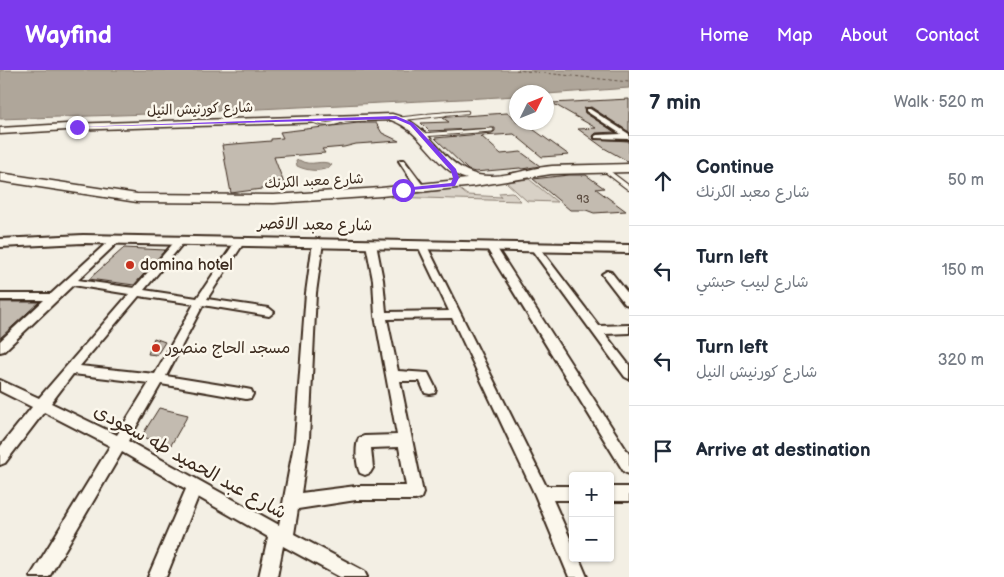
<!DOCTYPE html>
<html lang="en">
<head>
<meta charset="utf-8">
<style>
	body { margin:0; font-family:"Balsamiq Sans","Playpen Sans Arabic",sans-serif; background:#f6f6f7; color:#1f2937 }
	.controls { position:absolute; right:15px; bottom:15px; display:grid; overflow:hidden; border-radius:5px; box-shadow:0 1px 4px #0004 }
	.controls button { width:45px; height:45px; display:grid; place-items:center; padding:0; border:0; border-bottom:1px solid #e0e1e3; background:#fff; color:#1f2937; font:25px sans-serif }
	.compass { position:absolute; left:509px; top:15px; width:45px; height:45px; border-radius:50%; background:#fff; box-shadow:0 1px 4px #0004; rotate:47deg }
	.stop { position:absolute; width:15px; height:15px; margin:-11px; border:4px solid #7c3aed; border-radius:50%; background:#fff }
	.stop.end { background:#7c3aed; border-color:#fff; box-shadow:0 1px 5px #0008 }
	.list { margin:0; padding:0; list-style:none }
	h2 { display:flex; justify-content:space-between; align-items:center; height:65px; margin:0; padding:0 20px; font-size:21px }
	h2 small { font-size:16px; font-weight:400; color:#747a83 }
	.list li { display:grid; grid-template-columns:32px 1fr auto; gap:15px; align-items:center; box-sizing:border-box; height:90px; padding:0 20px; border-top:1px solid #e0e1e3 }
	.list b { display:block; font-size:19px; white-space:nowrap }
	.list p { margin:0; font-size:16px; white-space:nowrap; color:#747a83 }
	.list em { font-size:16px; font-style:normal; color:#747a83 }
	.icon { flex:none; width:28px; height:28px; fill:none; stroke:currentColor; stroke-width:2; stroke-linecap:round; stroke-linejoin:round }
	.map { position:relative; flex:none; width:629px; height:507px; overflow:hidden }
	header { display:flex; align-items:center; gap:30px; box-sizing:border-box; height:70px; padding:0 25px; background:#7c3aed; color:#fff }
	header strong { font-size:24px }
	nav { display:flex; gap:28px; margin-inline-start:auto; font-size:18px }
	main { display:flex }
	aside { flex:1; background:#fff }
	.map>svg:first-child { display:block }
	.green { fill:#d8d1c6; stroke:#8a7e72 }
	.water { fill:#afa69a; stroke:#817468 }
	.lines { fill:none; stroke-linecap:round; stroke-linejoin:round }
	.ferry { stroke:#645549; stroke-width:1; stroke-dasharray:3 2.5; stroke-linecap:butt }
	.building { fill:#c3bbb0; stroke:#3b2a1e }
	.lane-far2-casing { stroke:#3b2a1e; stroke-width:4.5 }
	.lane-far1-casing { stroke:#3b2a1e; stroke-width:5 }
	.lane-casing { stroke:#3b2a1e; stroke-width:6 }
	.street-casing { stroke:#3b2a1e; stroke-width:4 }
	.secondary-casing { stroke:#3b2a1e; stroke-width:4 }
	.primary-casing { stroke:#3b2a1e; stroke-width:3 }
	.lane-far2 { stroke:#fbf7ec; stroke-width:2.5 }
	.lane-far1 { stroke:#fbf7ec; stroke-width:3 }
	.lane { stroke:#fbf7ec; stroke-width:4 }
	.street { fill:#fbf7ec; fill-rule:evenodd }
	.secondary { fill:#fbf7ec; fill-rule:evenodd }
	.primary { fill:#fbf7ec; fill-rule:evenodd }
	.route { fill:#7c3aed }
	.poi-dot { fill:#c8321e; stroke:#fbf7ec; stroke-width:2 }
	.labels { text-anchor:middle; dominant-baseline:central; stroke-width:5; stroke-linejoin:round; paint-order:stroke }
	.far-number-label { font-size:11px; fill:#5d4e42 }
	.far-street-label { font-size:14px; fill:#3b2a1e; stroke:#fbf7ec }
	.street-label { font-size:16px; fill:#3b2a1e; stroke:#fbf7ec }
	.poi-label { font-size:16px; fill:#3b2a1e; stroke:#fbf7ec; text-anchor:start }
	.near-street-label { font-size:19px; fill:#3b2a1e; stroke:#fbf7ec }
</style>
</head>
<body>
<header>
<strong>Wayfind</strong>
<nav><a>Home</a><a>Map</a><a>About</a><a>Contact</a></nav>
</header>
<main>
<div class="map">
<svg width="629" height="507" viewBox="0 0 629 507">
	<rect width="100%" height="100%" fill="#f3efe4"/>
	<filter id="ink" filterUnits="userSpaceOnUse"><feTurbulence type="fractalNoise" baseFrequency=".02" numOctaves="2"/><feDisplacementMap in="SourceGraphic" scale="10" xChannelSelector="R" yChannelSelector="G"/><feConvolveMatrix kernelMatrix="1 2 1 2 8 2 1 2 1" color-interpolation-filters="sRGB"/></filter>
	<g filter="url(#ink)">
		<path class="green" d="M529,109L557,132L527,131L506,112Z
			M458,118L467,125L501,127L499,123L512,122L521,131L390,127Z"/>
		<path class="water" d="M0,0H629V18L547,24L546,22H516V26L482,28L178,43L0,49Z
			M299,90C312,98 321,88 332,95C323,103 307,101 297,96L296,91Z"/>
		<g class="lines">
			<path class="ferry" d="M516,0L629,12"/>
		</g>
		<path class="building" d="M629,29V62L591,37L584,39L585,43L615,62L596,63L593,66L594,69L629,71V92L604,78L578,59L596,58L552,33Z
			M507,43L516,49V52H523L569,85L542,87L514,64L481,66L501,84L521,82L540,96L522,99L520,98L475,102L468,100L435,68L492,63L495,61V58L429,61L421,53L449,52L443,48L448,47Z
			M358,53H376L382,63L399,71L356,74L344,77L322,79L325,83L274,87L285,116L231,123L222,75L271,71V69L283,68L280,62Z
			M569,105H586L604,118L596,119L626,141L594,143L586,140H570L533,109Z
			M124,178L165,180L134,215L89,209Z
			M0,232H39L0,268Z
			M154,268L165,272L157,285L148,284Z
			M159,338L188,345L171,375L141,367Z"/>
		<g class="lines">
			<defs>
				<path id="lane-far2" d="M428,45L467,42"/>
				<path id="lane-far1" d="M310,49C322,57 336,55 348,48
					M400,49L445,44
					M422,65L492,60
					M604,99L606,101"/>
				<path id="lane" d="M604,99L629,118"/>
				<path id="street" d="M586,39H590L629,64V69L595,68V66L597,65L621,64L586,41Z
					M400,90H404L425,118L424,120H418L399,91Z
					M115,167L118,168V172L78,210L134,218L178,168L181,167L186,170L184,172L144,220L197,228L237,169H243L245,171L207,229L269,238L274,242L269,246L203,235L166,306L246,319L251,320L253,324L251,328L246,329L161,314L128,371L279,455L295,369L306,223L313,172L318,169L323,172L316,223L309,369L301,423L356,416H406L399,377L371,378L373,398L370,403L365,405L360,403C356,394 355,376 359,368L364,366L397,365L375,246L373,210L366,174L371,171L376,174L383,210L386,242L449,241L418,176L423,173L426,174L546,416H573V430H553L573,475V488H579L587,507H569L535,425L452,248L387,249L398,301L428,303L436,319L435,323L430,324L425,323L420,311H400L423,423L421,428L415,430H356L298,439L294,464L364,501L367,507H340L283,476L277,507H259L268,467L198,427L166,507H148L186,419L122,382L49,507H30L110,376L44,342L5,393L0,395V377L32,337L0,321V310L39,328L129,224L73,215L4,281L0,282V271L44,230H0V224H51L112,168ZM139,226L194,234L155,304L80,296ZM73,304L149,313L117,365L51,333Z
					M491,174L496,177L629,384V404L624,402L486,177Z
					M535,175L538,176L599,256L629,255V263L605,264L629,295V309L625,307L532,180L530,178Z
					M607,201L611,202L629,225V235L625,234L602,204Z
					M610,417H629V431H610Z"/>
				<path id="secondary" d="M83,165L629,175V183L83,173L0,177V169Z"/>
				<path id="primary" d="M392,44C431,54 436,86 467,101C492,114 525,98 552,96C578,95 604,95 629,94V102L551,104L475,116L381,126L274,133L137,132L0,111V103L137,124L274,125L381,118L467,109C434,100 424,61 391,50L67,60L0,64V58L67,54Z"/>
			</defs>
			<use href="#lane-far2" class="lane-far2-casing"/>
			<use href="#lane-far1" class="lane-far1-casing"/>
			<use href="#lane" class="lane-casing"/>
			<use href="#street" class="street-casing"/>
			<use href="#secondary" class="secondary-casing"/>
			<use href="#primary" class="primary-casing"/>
			<use href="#lane-far2" class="lane-far2"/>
			<use href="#lane-far1" class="lane-far1"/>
			<use href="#lane" class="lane"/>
			<use href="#street" class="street"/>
			<use href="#secondary" class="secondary"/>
			<use href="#primary" class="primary"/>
		</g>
	</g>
	<path class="route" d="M396,46L413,53L456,99L459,108L455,116L401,121L403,118L451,113L453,108L451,101L410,55L396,49L75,57Z"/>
	<g class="poi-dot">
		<circle cx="130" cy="195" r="5"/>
		<circle cx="156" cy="278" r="5"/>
	</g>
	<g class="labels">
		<g class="far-number-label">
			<text x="583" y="129">93</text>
		</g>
		<g class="far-street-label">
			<text transform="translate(200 39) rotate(-2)">شارع كورنيش النيل</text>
			<text transform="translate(314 111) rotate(-3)">شارع معبد الكرنك</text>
		</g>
		<g class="street-label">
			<text transform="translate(315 155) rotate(1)">شارع معبد الاقصر</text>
		</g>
		<g class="poi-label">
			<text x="140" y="195">domina hotel</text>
			<text x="166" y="278">مسجد الحاج منصور</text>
		</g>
		<g class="near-street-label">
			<text transform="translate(190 392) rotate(29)">شارع عبد الحميد طه سعودى</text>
		</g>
	</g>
</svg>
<div class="controls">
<button>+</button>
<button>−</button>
</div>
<svg class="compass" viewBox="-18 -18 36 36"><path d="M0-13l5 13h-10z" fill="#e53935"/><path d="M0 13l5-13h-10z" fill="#747a83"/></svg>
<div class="stop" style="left:403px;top:120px"></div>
<div class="stop end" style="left:77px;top:57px"></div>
</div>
<aside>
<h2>7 min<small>Walk · 520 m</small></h2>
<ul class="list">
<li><svg class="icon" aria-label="ahead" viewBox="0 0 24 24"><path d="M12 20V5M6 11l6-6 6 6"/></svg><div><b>Continue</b><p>شارع معبد الكرنك</p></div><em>50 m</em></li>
<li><svg class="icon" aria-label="left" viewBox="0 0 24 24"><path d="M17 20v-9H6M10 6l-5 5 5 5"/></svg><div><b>Turn left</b><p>شارع لبيب حبشي</p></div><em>150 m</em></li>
<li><svg class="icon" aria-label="left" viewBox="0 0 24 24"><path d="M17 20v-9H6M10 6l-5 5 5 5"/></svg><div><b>Turn left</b><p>شارع كورنيش النيل</p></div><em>320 m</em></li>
<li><svg class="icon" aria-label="arrive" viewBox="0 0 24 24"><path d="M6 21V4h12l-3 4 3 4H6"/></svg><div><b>Arrive at destination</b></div></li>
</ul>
</aside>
</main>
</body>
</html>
